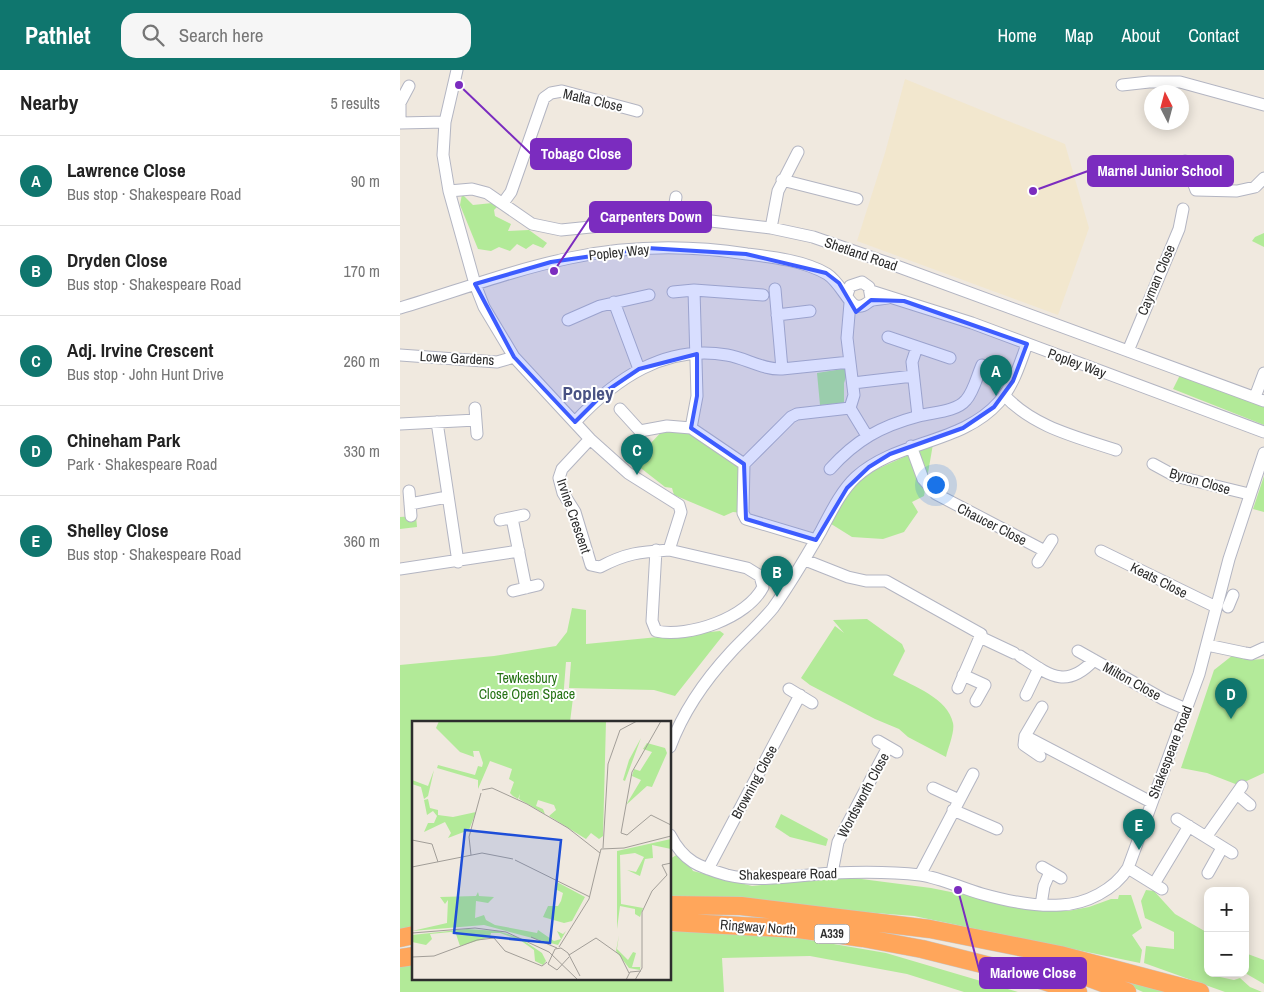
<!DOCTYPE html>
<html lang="en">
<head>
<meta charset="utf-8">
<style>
	body { margin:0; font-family:"Archivo Narrow",sans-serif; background:#f6f6f6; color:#222 }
	.controls { position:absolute; right:15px; bottom:15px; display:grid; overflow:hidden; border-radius:10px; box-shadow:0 2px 12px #0003 }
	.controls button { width:45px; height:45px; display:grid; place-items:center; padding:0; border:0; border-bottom:1px solid #e0e0e0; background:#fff; color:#222; font:25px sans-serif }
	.compass { position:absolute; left:744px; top:15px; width:45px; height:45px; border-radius:50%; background:#fff; box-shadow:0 2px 12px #0003; rotate:354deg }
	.you { position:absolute; left:535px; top:414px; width:18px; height:18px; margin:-12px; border:4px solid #fff; border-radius:50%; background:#1a73e8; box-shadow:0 0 0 8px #1a73e833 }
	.badge { display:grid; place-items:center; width:32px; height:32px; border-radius:50%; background:#0f766e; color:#fff; font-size:16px; font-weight:700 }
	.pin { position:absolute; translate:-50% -41px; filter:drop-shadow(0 1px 2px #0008) }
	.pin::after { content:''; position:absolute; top:26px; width:18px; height:15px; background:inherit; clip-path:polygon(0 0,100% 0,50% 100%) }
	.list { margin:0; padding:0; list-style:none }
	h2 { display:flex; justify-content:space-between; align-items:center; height:65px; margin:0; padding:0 20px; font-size:21px }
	h2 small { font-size:16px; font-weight:400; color:#767676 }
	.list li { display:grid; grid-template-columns:32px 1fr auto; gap:15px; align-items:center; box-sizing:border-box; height:90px; padding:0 20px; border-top:1px solid #e0e0e0 }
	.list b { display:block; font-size:19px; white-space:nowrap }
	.list p { margin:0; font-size:16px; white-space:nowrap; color:#767676 }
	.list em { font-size:16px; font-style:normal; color:#767676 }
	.icon { flex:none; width:28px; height:28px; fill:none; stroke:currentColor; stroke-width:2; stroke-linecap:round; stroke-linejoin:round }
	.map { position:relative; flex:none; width:864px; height:922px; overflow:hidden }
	header { display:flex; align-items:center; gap:30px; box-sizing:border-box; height:70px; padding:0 25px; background:#0f766e; color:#fff }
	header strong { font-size:24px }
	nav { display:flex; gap:28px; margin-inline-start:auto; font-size:18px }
	.search { width:350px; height:45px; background:#f6f6f6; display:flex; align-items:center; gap:12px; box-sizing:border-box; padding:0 18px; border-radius:15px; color:#767676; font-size:19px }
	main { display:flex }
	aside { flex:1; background:#fff }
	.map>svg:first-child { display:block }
	.education { fill:#f2e7ce }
	.green { fill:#b2ea98 }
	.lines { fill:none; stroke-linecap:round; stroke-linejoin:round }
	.minor-casing { stroke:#b3b5c2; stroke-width:13 }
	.highway-casing { stroke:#c8c8c8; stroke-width:19 }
	.minor { stroke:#fff; stroke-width:11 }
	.highway { stroke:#ffa65b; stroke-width:18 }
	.marked { fill:#3d5cff; fill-opacity:0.2; stroke:#3d5cff; stroke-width:4; stroke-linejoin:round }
	.labels { text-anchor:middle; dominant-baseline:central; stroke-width:4; stroke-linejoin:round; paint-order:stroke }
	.shield { fill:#fff; stroke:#6c6c6c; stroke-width:1 }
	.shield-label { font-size:12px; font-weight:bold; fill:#2d2d2d }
	.street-label { font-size:14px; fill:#2d2d2d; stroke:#fff }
	.park-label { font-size:14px; fill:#267315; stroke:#fff }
	.district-label { font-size:19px; font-weight:bold; fill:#495283; stroke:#fff }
	.inset-road { fill:none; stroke:#a29e98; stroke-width:1 }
	.view { fill:#1d4ed8; fill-opacity:0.15; stroke:#1d4ed8; stroke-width:2.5 }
	.inset-edge { fill:none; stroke:#2d2d2d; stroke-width:2.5 }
	.leader { fill:none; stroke:#7b2cbf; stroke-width:2 }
	.callout-dot { fill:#7b2cbf; stroke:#fff; stroke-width:2 }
	.callout { fill:#7b2cbf; stroke:#7b2cbf; stroke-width:2 }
	.callout-label { font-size:15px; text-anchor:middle; font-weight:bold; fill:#fff }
</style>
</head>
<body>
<header>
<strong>Pathlet</strong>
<div class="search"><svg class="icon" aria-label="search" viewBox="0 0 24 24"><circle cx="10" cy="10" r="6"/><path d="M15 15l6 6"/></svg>Search here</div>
<nav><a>Home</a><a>Map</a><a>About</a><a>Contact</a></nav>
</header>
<main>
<aside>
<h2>Nearby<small>5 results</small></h2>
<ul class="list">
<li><span class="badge">A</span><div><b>Lawrence Close</b><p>Bus stop · Shakespeare Road</p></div><em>90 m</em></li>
<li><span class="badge">B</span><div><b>Dryden Close</b><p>Bus stop · Shakespeare Road</p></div><em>170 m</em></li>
<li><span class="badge">C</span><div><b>Adj. Irvine Crescent</b><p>Bus stop · John Hunt Drive</p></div><em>260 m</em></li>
<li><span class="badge">D</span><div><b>Chineham Park</b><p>Park · Shakespeare Road</p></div><em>330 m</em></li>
<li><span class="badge">E</span><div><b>Shelley Close</b><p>Bus stop · Shakespeare Road</p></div><em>360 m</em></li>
</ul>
</aside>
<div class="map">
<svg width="864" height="922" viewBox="0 0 864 922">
	<rect width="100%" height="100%" fill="#f0e9df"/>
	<path class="education" d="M505,9L665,74L689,158L658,245L457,171L485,83Z"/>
	<path class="green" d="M62,124L73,135L102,132L94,140L95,146L111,154L108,161L129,160L147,173L143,178L133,174L126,179L117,174L110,181L99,177L91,181L78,179L60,135Z
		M864,163V177L852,171L855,167Z
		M449,298L444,313V333L420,335L417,303Z
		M782,301L864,331V355L773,319Z
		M267,356L291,358L344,394L343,443L333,442L324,446L274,425L272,418L265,417L233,392Z
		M533,374L524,426L512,432L518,442L504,462L483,469L452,467L428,452L439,429L466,404Z
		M864,406V442L853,439Z
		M16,446L17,457L0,459V447Z
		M172,538L186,540V574L320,561L324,564L275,626L254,620L169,618L171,592H166L163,630L173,628L170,652H14V861L0,863V595L94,586L156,576L167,562Z
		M467,549L502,574L505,581L493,605C513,616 548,628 553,653C555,662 548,678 546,687L508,667L499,659L475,649L410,615L401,608L435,556L444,563L433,550Z
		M833,585L849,590L864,589V703L838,715L807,703L781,698L814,600Z
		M381,744L428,769L426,776L390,767L375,757Z
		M281,782L293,801L352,816L446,807L531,818L630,838L668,841L689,837L711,829H718L719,825H731L742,858L732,865L742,880L740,893L514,846L270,827V789Z
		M746,820L754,821L775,844L808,863V903H821L820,907L834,910L840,908L850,917L862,922H825L744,893L746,876L774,879V862L745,848L741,831Z
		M293,861L387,866L486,883L618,922H564L507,904L410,886L322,888L324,922H0V896L14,893V908H270V862Z
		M845,883L864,890V914L845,903Z
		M711,908L766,922H743Z"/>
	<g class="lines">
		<defs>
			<path id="minor" d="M57,0L45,52L43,85L49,121L75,214L84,237L114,287L190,369L228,403L279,435L281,442L269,480
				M722,15L749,12H780L864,35
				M0,53L45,52
				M0,53V33L9,16
				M785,91L796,120L837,121L855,117L864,108
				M382,110L457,129
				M49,121L72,119L87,123L132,154L161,160L250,151H311L371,158L413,167L491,194L864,331
				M103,133L111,122L144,28L151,23L162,21L237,41
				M272,151L276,127
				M371,158L378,121L398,82
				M375,219L382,299L450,292
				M294,220L297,326L291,358L344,394
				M471,221L572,253L864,362
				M273,222L294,220L363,225
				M447,225L450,216L462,212L469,217L471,228
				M214,232L239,299
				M450,233L447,268L454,325L450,338
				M0,238C57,221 112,200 170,188C227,176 289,175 347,184C373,187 405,191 427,204C440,212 449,235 457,236C465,238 467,231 473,230C478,229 483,229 488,228
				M377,245L410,241
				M168,250L200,236L249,225
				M488,267L550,288
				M517,277L512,292L518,346
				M728,281L779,159L783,139
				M0,285L97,292L114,287
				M453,313L513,306
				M604,325C633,357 677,367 716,380
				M855,327L864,303
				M75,338L77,364
				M450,338L467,366
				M220,339L240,361L267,356L291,358
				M37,352L58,492
				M175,352C215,309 265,274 327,285C346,288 363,300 382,299
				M0,354L76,350
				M190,369L162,399L159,408L163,423L175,442L191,495L200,497C226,483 240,482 269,480L347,498L360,506L363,517C347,548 289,568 256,561L252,551L256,480
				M511,376L523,409L536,424L645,481
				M753,394L775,406L849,424
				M430,399C456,370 481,356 519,346C533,342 556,342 566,330C574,321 577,306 582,295
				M9,421L11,446
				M10,434L47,427
				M112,448L126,518
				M100,450L124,445
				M416,470L346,449L343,443L344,394L391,347L397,344L450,338
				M701,481L816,537
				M405,490L448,507L466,511H486L581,564L580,567
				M638,492L652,470
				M0,499L119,481
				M113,521L138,515
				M828,537L833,525
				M807,575L845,583L851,584L864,578
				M678,581L763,629L786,639
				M620,586C649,605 666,620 694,590
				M563,605L585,615L576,631
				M558,618L580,567L614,583
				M389,619L412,633
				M626,625L639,598
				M625,666L751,732
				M478,671L497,682
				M270,677C283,642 306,609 331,582C345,567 360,554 373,538C391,513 406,487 421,461C431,442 441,421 456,407C497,370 562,374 599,332C613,316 620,294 627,274
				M640,686L624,675L625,666L642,637
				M533,718L559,730
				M837,724L850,735
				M553,740L597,759
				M777,749L832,783
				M270,765C284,792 299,797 327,805C358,813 400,805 433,803C458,802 495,802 520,805C541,808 561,818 582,824C607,831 635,837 661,835C686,834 714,820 728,798L799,604L829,489L864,383
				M806,767L842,716
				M642,797L661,808
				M728,798L762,819
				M308,799L400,625
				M432,803L438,772L488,677
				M808,803L822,778
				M520,805L573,704
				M754,814L789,756
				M641,835L644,816L650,802"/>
			<path id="highway" d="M270,835L341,836L530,859L660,885L800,922
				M270,852L398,859L463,868L522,879L622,904L678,922
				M0,868L14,865
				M0,888L14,886
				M647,892L727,922"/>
		</defs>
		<use href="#minor" class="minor-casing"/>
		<use href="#highway" class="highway-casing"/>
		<use href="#minor" class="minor"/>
		<use href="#highway" class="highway"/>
	</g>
	<path class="marked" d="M247,178L346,184L426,203L439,213L456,242L471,230L504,231L627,274L613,311L594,337L563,358L490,384L469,397L447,418L416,470L346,449L344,394L291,358L297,326V284L239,299L205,322L175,352L114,287L75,214L151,192Z"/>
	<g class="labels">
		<rect class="shield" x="414.5" y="854.5" width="35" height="19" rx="4"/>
		<g class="shield-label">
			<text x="432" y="864">A339</text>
		</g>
		<g class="street-label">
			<text transform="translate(193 30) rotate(13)">Malta Close</text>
			<text transform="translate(219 182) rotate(-6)">Popley Way</text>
			<text transform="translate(461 184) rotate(19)">Shetland Road</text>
			<text transform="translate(756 210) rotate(-67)">Cayman Close</text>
			<text transform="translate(57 288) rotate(3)">Lowe Gardens</text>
			<text transform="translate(677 293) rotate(20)">Popley Way</text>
			<text transform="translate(800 411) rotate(16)">Byron Close</text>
			<text transform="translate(174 446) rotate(71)">Irvine Crescent</text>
			<text transform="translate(592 454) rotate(27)">Chaucer Close</text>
			<text transform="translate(759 510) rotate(27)">Keats Close</text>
			<text transform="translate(732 611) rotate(29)">Milton Close</text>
			<text transform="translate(770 682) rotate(-69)">Shakespeare Road</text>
			<text transform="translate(354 712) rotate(-62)">Browning Close</text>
			<text transform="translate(463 725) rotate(-62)">Wordsworth Close</text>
			<text transform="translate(388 804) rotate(-1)">Shakespeare Road</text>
			<text transform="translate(358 857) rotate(4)">Ringway North</text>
		</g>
		<g class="park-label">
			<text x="127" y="608">Tewkesbury<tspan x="127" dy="16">Close Open Space</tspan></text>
		</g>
		<g class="district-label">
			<text x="188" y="323">Popley</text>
		</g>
	</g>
	<g transform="translate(12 651)">
		<rect width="259" height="259" fill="#f0e9df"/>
		<path d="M27,0H194L191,115L187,118L179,112L174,118L137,95L144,89L142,84L126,79L124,85L131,88L133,93L107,78L108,73L106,78L101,75L98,72L102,61L97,58L100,48L78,40L66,68V59L25,47L26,44L63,54L66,45L70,46L71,42L67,30H61L62,36L48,31L24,7ZM229,17L213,60L211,59L217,39ZM235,22L253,27L255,32L240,66L235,65L214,84L229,59L220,55L222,48L228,50L240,31L231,28ZM22,49L16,75L12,78L9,66L0,63V59L16,65ZM16,78L18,87L26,89V94L41,96L64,91L57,109L36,117L39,112L33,101L12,111L16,102H22L25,95L21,90L15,94L12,79ZM259,118V128L240,124L241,137L233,138L228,155L215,149L224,151L232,136L223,132L208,134L209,183L231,187L228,196L223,193V188L208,185L205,208V130ZM145,161L173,176L160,200L152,202L131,196L136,185H146L149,180L151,172L143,168ZM66,171L67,175L82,176L76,182L64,180L63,197L72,194L74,199L83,204L125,212L126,209L142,220L149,218L145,210L151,213L154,210L146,224L72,204L0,210L35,202L36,179L33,183L28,176L64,175ZM55,208L86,210L108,217L130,232L134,240L131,244L123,240L122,229L108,219L88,212H79L78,216L48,225L44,213L39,211L18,213L20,218L14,224L0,221V214ZM207,214L205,228L216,239L221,231L224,232L220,246H228L229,233L228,249L217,247L204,230Z" fill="#b2ea98"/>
		<path class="inset-road" d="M70,69L80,67L115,83L156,107L188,132M239,94L215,114L209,112L220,51L249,0M239,94L259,104M0,119L20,123L26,141M191,127L196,43L208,9L225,0M59,134L57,116L69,72M103,139L178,176M0,146L70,132L101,138M0,212L63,207L94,211L137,231L166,259M119,216L145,227M147,226L177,178L189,128L212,127L259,115M157,234L184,217L208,234L217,252M0,236L22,235L65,219L82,217L93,230L130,245L135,241M157,236L145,249L136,243L143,228L149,227L156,232L168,255M214,259L218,251L229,250M223,259L230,247V191L240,170L255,154L250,144L259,142"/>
		<path class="view" d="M53,109L149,119L138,222L42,212Z"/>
		<rect width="259" height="259" class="inset-edge"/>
	</g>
	<path class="leader" d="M59 15L131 84M633 121L688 101M154 201L190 147M558 820L580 903"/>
	<g class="callout-dot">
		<circle cx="59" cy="15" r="5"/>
		<circle cx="633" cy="121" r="5"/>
		<circle cx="154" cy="201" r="5"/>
		<circle cx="558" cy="820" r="5"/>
	</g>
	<g class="callout">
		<rect x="131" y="69" width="100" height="30" rx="5"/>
		<rect x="688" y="86" width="145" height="30" rx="5"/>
		<rect x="190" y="132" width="121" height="30" rx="5"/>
		<rect x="580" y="888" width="106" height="30" rx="5"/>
	</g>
	<g class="callout-label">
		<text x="181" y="89">Tobago Close</text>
		<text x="760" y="106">Marnel Junior School</text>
		<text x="251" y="152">Carpenters Down</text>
		<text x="633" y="908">Marlowe Close</text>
	</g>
</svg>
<div class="controls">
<button>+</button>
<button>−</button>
</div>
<svg class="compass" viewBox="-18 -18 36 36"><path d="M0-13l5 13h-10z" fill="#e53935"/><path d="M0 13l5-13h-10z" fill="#767676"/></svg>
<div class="you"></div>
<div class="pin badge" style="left:596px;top:326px">A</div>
<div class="pin badge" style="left:377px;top:527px">B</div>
<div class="pin badge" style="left:237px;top:405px">C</div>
<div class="pin badge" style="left:831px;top:649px">D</div>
<div class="pin badge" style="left:739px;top:780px">E</div>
</div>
</main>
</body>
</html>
